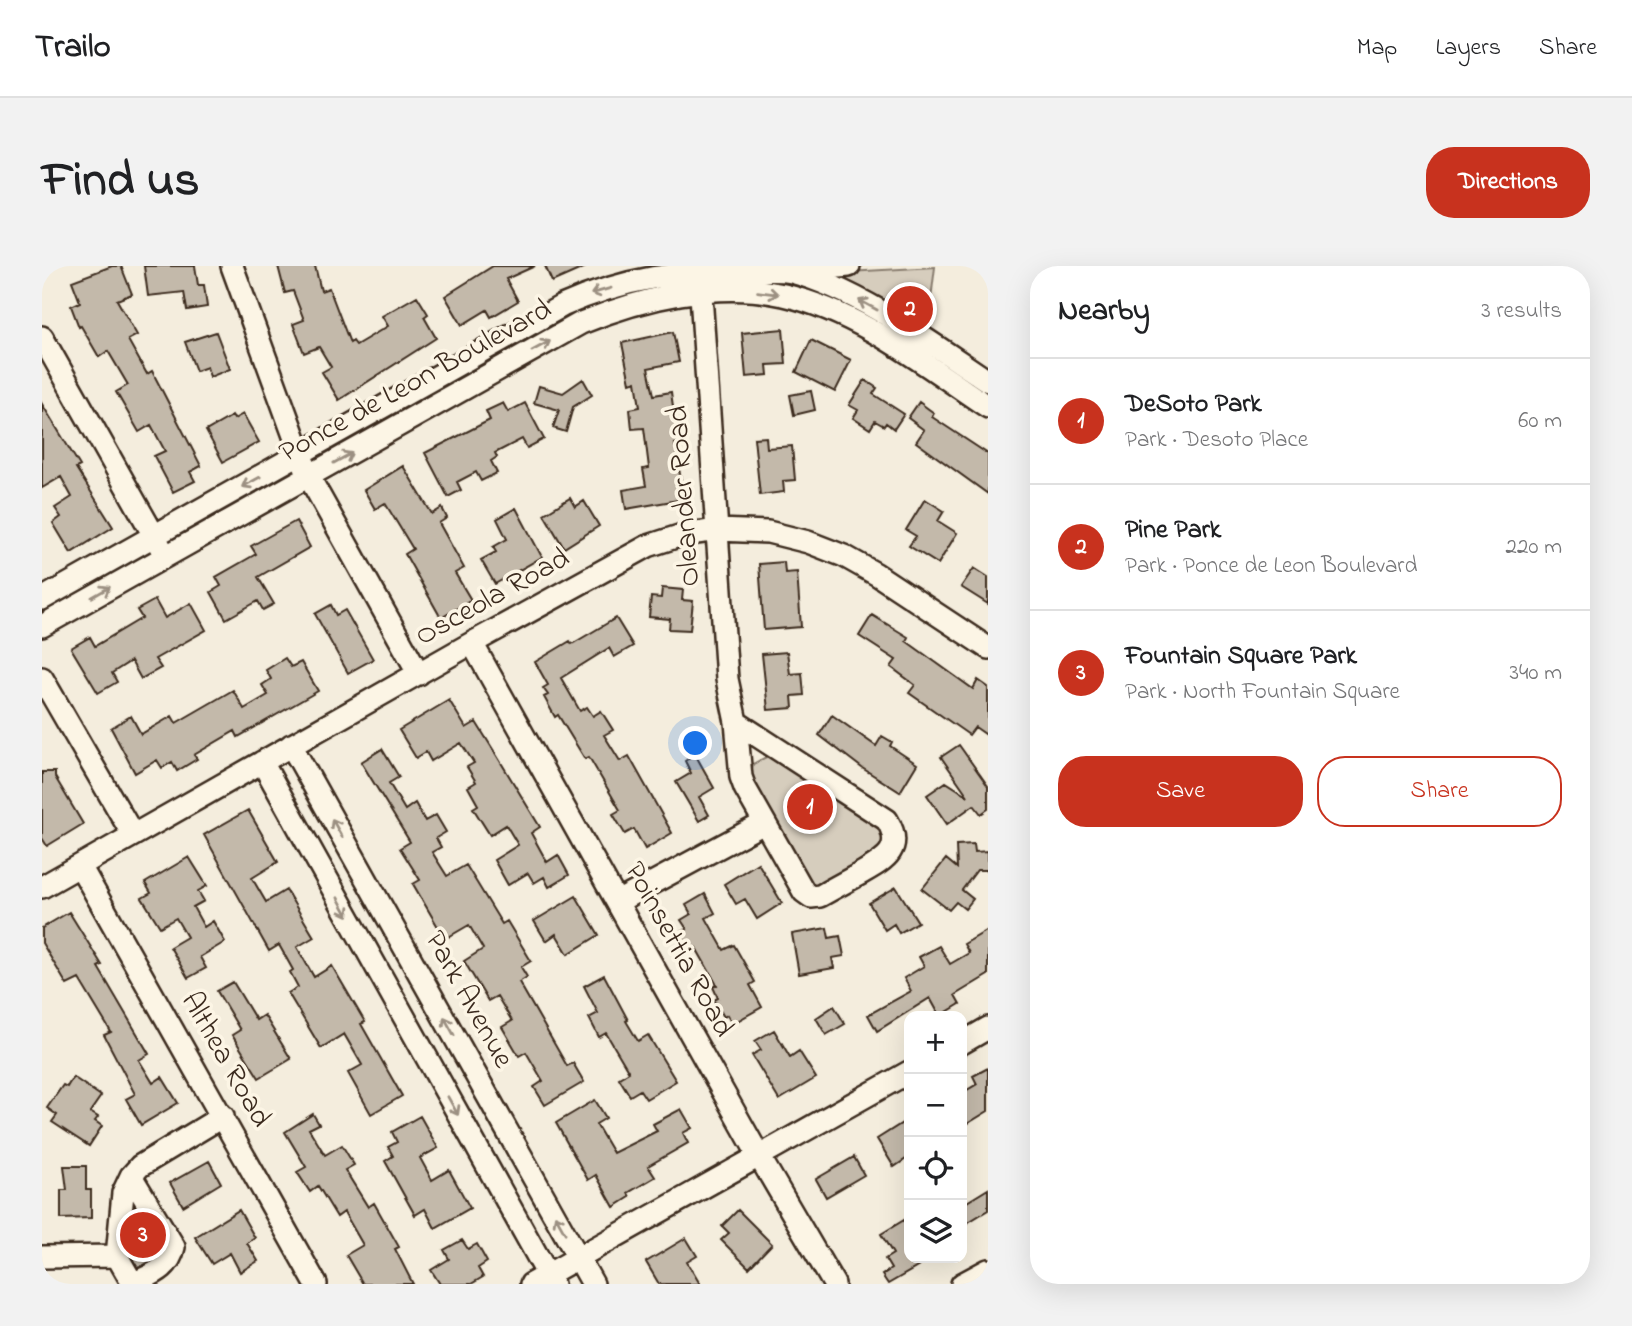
<!DOCTYPE html>
<html lang="en">
<head>
<meta charset="utf-8">
<style>
	body { margin:0; font-family:"Indie Flower",sans-serif; background:#f2f2f2; color:#202124 }
	.controls { position:absolute; right:21px; bottom:21px; display:grid; overflow:hidden; border-radius:14px; box-shadow:0 7px 28px #0002 }
	.controls button { width:63px; height:63px; display:grid; place-items:center; padding:0; border:0; border-bottom:2px solid #e0e0e0; background:#fff; color:#202124; font:35px sans-serif }
	.you { position:absolute; left:654px; top:478px; width:24px; height:24px; margin:-18px; border:5px solid #fff; border-radius:50%; background:#1a73e8; box-shadow:0 0 0 10px #1a73e833 }
	.badge { display:grid; place-items:center; width:46px; height:46px; border-radius:50%; background:#c8321e; color:#fff; font-size:23px; font-weight:700 }
	.pin { position:absolute; translate:-50% -50%; border:4px solid #fff; box-shadow:0 2px 7px #0006 }
	.list { margin:0; padding:0; list-style:none }
	h2 { display:flex; justify-content:space-between; align-items:center; height:91px; margin:0; padding:0 28px; font-size:30px }
	h2 small { font-size:23px; font-weight:400; color:#757577 }
	.list li { display:grid; grid-template-columns:46px 1fr auto; gap:21px; align-items:center; box-sizing:border-box; height:126px; padding:0 28px; border-top:2px solid #e0e0e0 }
	.list b { display:block; font-size:26px; white-space:nowrap }
	.list p { margin:0; font-size:23px; white-space:nowrap; color:#757577 }
	.list em { font-size:23px; font-style:normal; color:#757577 }
	.actions { display:flex; gap:14px; padding:21px 28px }
	.actions a { flex:1; padding:16px 0; border:2px solid #c8321e; border-radius:28px; text-align:center; font-size:24px; color:#c8321e }
	.actions .main { background:#c8321e; color:#fff }
	.icon { flex:none; width:38px; height:38px; fill:none; stroke:currentColor; stroke-width:2; stroke-linecap:round; stroke-linejoin:round }
	.map { position:relative; flex:none; width:946px; height:1018px; overflow:hidden; border-radius:28px }
	header { display:flex; align-items:center; gap:42px; box-sizing:border-box; height:98px; padding:0 35px; background:#fff; border-bottom:2px solid #e0e0e0 }
	header strong { font-size:33px }
	nav { display:flex; gap:38px; margin-inline-start:auto; font-size:24px }
	.intro { display:flex; align-items:center; justify-content:space-between; box-sizing:border-box; height:168px; padding:0 42px }
	h1 { margin:0; font-size:49px }
	.button { padding:18px 32px; border-radius:28px; background:#c8321e; color:#fff; font-size:24px; font-weight:700 }
	main { display:flex; gap:42px; padding:0 42px }
	aside { flex:1; background:#fff; border-radius:28px; box-shadow:0 7px 28px #0002 }
	.map>svg:first-child { display:block }
	.green { fill:#d6cdbd; stroke:#887c6e; stroke-width:2 }
	.building { fill:#c3b9aa; stroke:#3b2a1e; stroke-width:2 }
	.lines { fill:none; stroke-linecap:round; stroke-linejoin:round }
	.minor-casing { stroke:#3b2a1e; stroke-width:26 }
	.minor { stroke:#fcf5e5; stroke-width:21 }
	.oneway { stroke:#9c9082 }
	.labels { text-anchor:middle; dominant-baseline:central; stroke-width:7; stroke-linejoin:round; paint-order:stroke }
	.street-label { font-size:30px; fill:#3b2a1e; stroke:#fcf5e5 }
</style>
</head>
<body>
<header>
<strong>Trailo</strong>
<nav><a>Map</a><a>Layers</a><a>Share</a></nav>
</header>
<div class="intro"><h1>Find us</h1><a class="button">Directions</a></div>
<main>
<div class="map">
<svg width="946" height="1018" viewBox="0 0 946 1018">
	<rect width="100%" height="100%" fill="#f4eddd"/>
	<filter id="ink" filterUnits="userSpaceOnUse"><feTurbulence type="fractalNoise" baseFrequency=".0143" numOctaves="2"/><feDisplacementMap in="SourceGraphic" scale="14" xChannelSelector="R" yChannelSelector="G"/><feConvolveMatrix kernelMatrix="1 2 1 2 8 2 1 2 1" color-interpolation-filters="sRGB"/></filter>
	<g filter="url(#ink)">
		<path class="green" d="M893,1L885,65L800,17L799,10L806,6Z
			M728,489L841,558L844,586L771,622L708,511L711,498Z
			M96,941L105,950L122,986L120,991L100,1004C81,994 87,967 86,948Z"/>
		<path class="building" d="M70,0H79L90,28L75,34L95,69L86,74L105,108L110,105L159,200L148,206L153,215L131,226L112,190L123,185L109,159L97,166L74,126L86,119L66,85L57,91L39,60L37,61L29,40L38,36L30,15Z
			M102,0H153L156,19H162L165,41L145,44L142,26L106,30Z
			M236,0H273L279,25L287,22L308,77L311,75L314,79L346,60L340,50L375,30L386,48L382,51L394,72L297,134L280,106L289,101L277,81L262,87L251,58L262,54L251,25L243,27Z
			M451,0H493L464,13L476,35L449,51L445,44L420,59L403,30Z
			M503,0H546L510,16Z
			M741,63L744,98L725,99L726,109L704,111L700,67Z
			M174,66L188,103L168,111L165,101L154,105L143,76Z
			M631,66L637,96L606,102L612,129L629,126L636,177L633,178L642,233L584,243L581,224L604,220L601,203L607,202L602,162L590,163L588,143L598,141L594,115L588,117L580,77Z
			M769,74L809,94L793,126L754,106Z
			M541,113L550,129L531,141L524,166L511,162L517,144L492,137L497,120L521,127Z
			M823,114L835,122L831,128L862,148L852,163L844,157L842,160L833,155L828,163L811,152L816,144L807,139Z
			M769,125L773,144L752,149L748,129Z
			M877,136L892,147L890,151L946,188V228L874,176L882,164L866,152Z
			M461,137L466,146L483,137L502,173L485,182L480,173L453,187L455,191L449,195L455,207L439,215L434,206L415,216L419,224L406,231L383,187L448,154L444,145Z
			M0,138L38,200L34,202L71,261L29,287L11,257L19,251L13,242L30,231L19,211L0,222Z
			M201,148L217,176L181,196L164,165L190,150L192,153Z
			M724,171L725,182L750,180L753,214L741,215L742,226L718,229L712,172Z
			M361,200L390,248L400,242L405,252L397,257L422,302L413,307L429,334L399,352L363,288L371,283L343,237L333,243L322,224Z
			M528,232L533,241L542,235L557,260L522,282L502,248Z
			M883,233L902,245L896,255L915,267L896,298L867,280L874,270L864,264Z
			M474,242L500,291L453,318L439,294L454,286L451,281L465,273L455,253Z
			M254,255L268,281L216,311L232,338L221,344L216,335L184,353L169,326L179,320L174,311L214,288L209,280Z
			M742,296L743,307L755,306L759,361L722,364L717,298Z
			M932,302L946,311V338L919,321Z
			M620,322L641,324L640,334L651,335L648,364L627,363L628,353L607,351L609,331L619,332Z
			M113,334L123,352L149,337L164,364L113,393L119,402L99,413L89,395L70,407L75,416L56,427L29,382L48,371L53,380L100,352L95,344Z
			M289,339L294,349L303,344L331,393L306,407L273,348Z
			M830,349L866,371L864,375L931,423L936,414L946,421V470L933,461L927,469L867,427L873,419L849,401L854,394L817,370Z
			M574,352L591,380L572,391L567,382L519,412L538,445L545,441L551,450L559,445L571,464L562,469L578,495L587,490L630,567L603,583L592,563L583,568L571,548L578,544L547,491L543,493L516,449L513,451L502,431L506,429L501,422L506,419L493,396L528,375L530,378Z
			M745,386L748,408L760,407L762,429L750,430L751,442L726,444L720,388Z
			M243,392L249,401L259,396L276,425L196,471L193,465L152,489L155,493L135,505L130,496L120,502L115,494L93,507L69,462L89,450L99,468L130,450L134,457L191,424L202,443L226,429L220,419L229,413L224,404Z
			M407,434L424,462L434,456L452,485L498,561L489,567L505,596L516,589L527,609L507,621L502,611L492,617L486,607L466,619L452,594L476,579L464,559L448,569L431,542L436,539L426,521L434,516L425,501L432,497L419,477L389,495L384,486L374,492L357,464Z
			M790,449L834,480L840,470L850,476L848,480L875,498L858,526L820,502L777,469Z
			M917,479L946,520V543L939,548L932,539L905,558L885,529L904,516L926,530L899,491Z
			M340,483L357,511L347,517L363,544L373,537L383,555L394,549L404,566L394,572L399,581L390,586L405,610L424,599L460,658L465,655L489,695L479,701L485,711L477,716L525,800L531,797L542,816L503,839L492,821L501,815L484,786L477,790L460,761L470,755L455,730L446,735L422,695L441,683L427,659L403,673L371,618L378,614L358,582L368,576L319,496Z
			M653,488L672,522L657,531L667,549L657,555L634,516L649,507L643,495Z
			M0,506H13V511L41,558L5,580L0,572Z
			M206,544L236,596L210,612L224,636L244,624L272,671L255,681L272,711L290,700L323,756L319,758L360,830L329,848L306,807L320,799L302,768L279,782L246,727L256,721L248,706L251,704L237,679L227,685L162,569Z
			M932,578L933,586L946,585V604H935L920,624L931,633L923,643L914,636L907,644L880,623L904,593L915,602L914,579Z
			M147,591L165,620L156,625L162,635L151,641L162,661L171,655L183,676L158,691L164,702L146,712L128,681L145,671L134,652L118,661L100,632L109,627L103,617Z
			M716,597L740,637L715,653L703,633L694,638L682,618Z
			M854,621L876,656L857,667L852,658L843,664L827,637Z
			M663,628L673,647L664,652L682,684L692,679L713,716L708,719L720,741L690,758L685,749L682,751L672,734L676,732L671,721L675,719L654,682L646,687L635,668L645,663L639,654L649,648L644,639Z
			M534,630L557,669L526,688L514,668L504,675L492,655Z
			M27,646L60,699L56,701L107,788L97,794L111,817L120,811L136,837L99,859L84,833L93,828L62,769L69,766L37,713L25,719L0,677V662Z
			M785,662L787,672L798,670L802,690L790,692L792,702L757,708L750,668Z
			M946,664V709L913,729L918,738L898,750L888,732L835,765L826,749L869,725L862,712L882,700L877,691L897,680L908,698L927,687L922,678Z
			M562,709L586,754L584,755L596,775L606,769L634,815L604,833L598,824L588,830L577,812L587,806L564,767L557,771L547,752L556,747L542,720Z
			M191,716L214,754L222,749L249,793L217,812L190,769L198,764L175,725Z
			M792,740L803,758L784,769L774,752Z
			M732,764L748,791L757,785L774,812L737,834L710,789L719,784L713,775Z
			M946,802V845L920,861V827L935,818L931,810Z
			M31,811L59,830L48,846L56,851L53,855L60,860L47,880L10,856L15,849L5,842L21,819L25,821Z
			M553,834L564,852L554,858L571,887L615,865L611,858L639,843L650,862L641,867L646,877L606,900L613,911L586,927L588,931L572,941L554,909L546,914L514,857Z
			M271,848L277,858L267,863L283,889L300,879L312,899L303,904L326,941L332,937L357,981L353,983L371,1018H321L304,989L321,979L302,946L295,951L276,920L268,926L255,906L264,901L243,866Z
			M378,850L396,882L378,892L390,914L407,904L428,942L393,962L383,943L373,949L343,895L351,890L346,881L355,876L350,866Z
			M862,856L867,864V891L852,901L835,873Z
			M812,891L822,909L784,931L774,913Z
			M167,895L179,917L141,940L128,917Z
			M22,900H44V924H49V952L19,953V924H25Z
			M946,923V944L920,960V939Z
			M197,944L213,972L205,977L216,995L198,1006L188,987L170,998L153,971Z
			M696,944L730,978L707,1002L679,974L687,967L680,960Z
			M867,951V992H891L846,1018L840,1009L849,1003L843,993L851,988L839,968Z
			M644,972L655,990L645,996L658,1018H617L604,996Z
			M420,974L426,983L435,978L445,996L436,1002L441,1011L429,1018H398L389,1004L407,993L402,984Z"/>
		<g class="lines">
			<defs>
				<path id="minor" d="M190,0L267,211L377,408
					M754,5L807,0
					M658,14L685,413L694,456L699,511L703,522L762,626L769,631L778,630C792,622 805,615 818,608C842,594 863,584 845,554L694,456
					M0,71L119,282
					M0,333L520,40C583,12 639,4 708,5C721,5 737,3 750,6C817,24 889,77 946,115
					M0,360L539,57C600,32 675,14 742,29C817,46 883,99 946,141
					M430,377L717,890L792,1018
					M0,412L91,569
					M249,479L551,1018
					M220,496L511,1018
					M38,600L274,1018
					M0,621L430,377L606,280L640,269L676,264L726,266L766,276L802,290L834,308L946,382
					M575,636L722,557
					M920,777L946,762
					M89,910L132,981C127,1004 110,1008 91,1018
					M0,991L75,990
					M91,1018L75,990L81,927L89,910L98,900L181,850
					M489,1018L867,806
					M920,1018L946,1004"/>
			</defs>
			<use href="#minor" class="minor-casing"/>
			<use href="#minor" class="minor"/>
		</g>
		<defs><path id="oneway-shaft" d="M-6 0H5M1.5-3L5.5 0L1.5 3" fill="none" stroke-width="1.6" stroke-linecap="round" stroke-linejoin="round" transform="scale(1.75)"/></defs>
		<g class="oneway">
			<use href="#oneway-shaft" transform="translate(559 25) rotate(164)"/>
			<use href="#oneway-shaft" transform="translate(726 27) rotate(8)"/>
			<use href="#oneway-shaft" transform="translate(826 39) rotate(-151)"/>
			<use href="#oneway-shaft" transform="translate(499 80) rotate(-29)"/>
			<use href="#oneway-shaft" transform="translate(301 192) rotate(-29)"/>
			<use href="#oneway-shaft" transform="translate(209 216) rotate(151)"/>
			<use href="#oneway-shaft" transform="translate(59 326) rotate(-30)"/>
			<use href="#oneway-shaft" transform="translate(295 562) rotate(-119)"/>
			<use href="#oneway-shaft" transform="translate(301 641) rotate(61)"/>
			<use href="#oneway-shaft" transform="translate(407 760) rotate(-119)"/>
			<use href="#oneway-shaft" transform="translate(411 840) rotate(61)"/>
			<use href="#oneway-shaft" transform="translate(518 958) rotate(-119)"/>
		</g>
	</g>
	<g class="labels">
		<g class="street-label">
			<text transform="translate(374 116) rotate(-29)">Ponce de Leon Boulevard</text>
			<text transform="translate(643 230) rotate(-94)">Oleander Road</text>
			<text transform="translate(451 332) rotate(-29)">Osceola Road</text>
			<text transform="translate(636 684) rotate(61)">Poinsettia Road</text>
			<text transform="translate(426 734) rotate(61)">Park Avenue</text>
			<text transform="translate(183 794) rotate(60)">Althea Road</text>
		</g>
	</g>
</svg>
<div class="controls">
<button>+</button>
<button>−</button>
<button><svg class="icon" aria-label="locate" viewBox="0 0 24 24"><circle cx="12" cy="12" r="6"/><path d="M12 2v4M12 18v4M2 12h4M18 12h4"/></svg></button>
<button><svg class="icon" aria-label="layers" viewBox="0 0 24 24"><path d="M12 4l9 5-9 5-9-5zM3 14l9 5 9-5"/></svg></button>
</div>
<div class="you"></div>
<div class="pin badge" style="left:768px;top:541px">1</div>
<div class="pin badge" style="left:868px;top:43px">2</div>
<div class="pin badge" style="left:101px;top:969px">3</div>
</div>
<aside>
<h2>Nearby<small>3 results</small></h2>
<ul class="list">
<li><span class="badge">1</span><div><b>DeSoto Park</b><p>Park · Desoto Place</p></div><em>60 m</em></li>
<li><span class="badge">2</span><div><b>Pine Park</b><p>Park · Ponce de Leon Boulevard</p></div><em>220 m</em></li>
<li><span class="badge">3</span><div><b>Fountain Square Park</b><p>Park · North Fountain Square</p></div><em>340 m</em></li>
</ul>
<div class="actions"><a class="main">Save</a><a>Share</a></div>
</aside>
</main>
</body>
</html>
